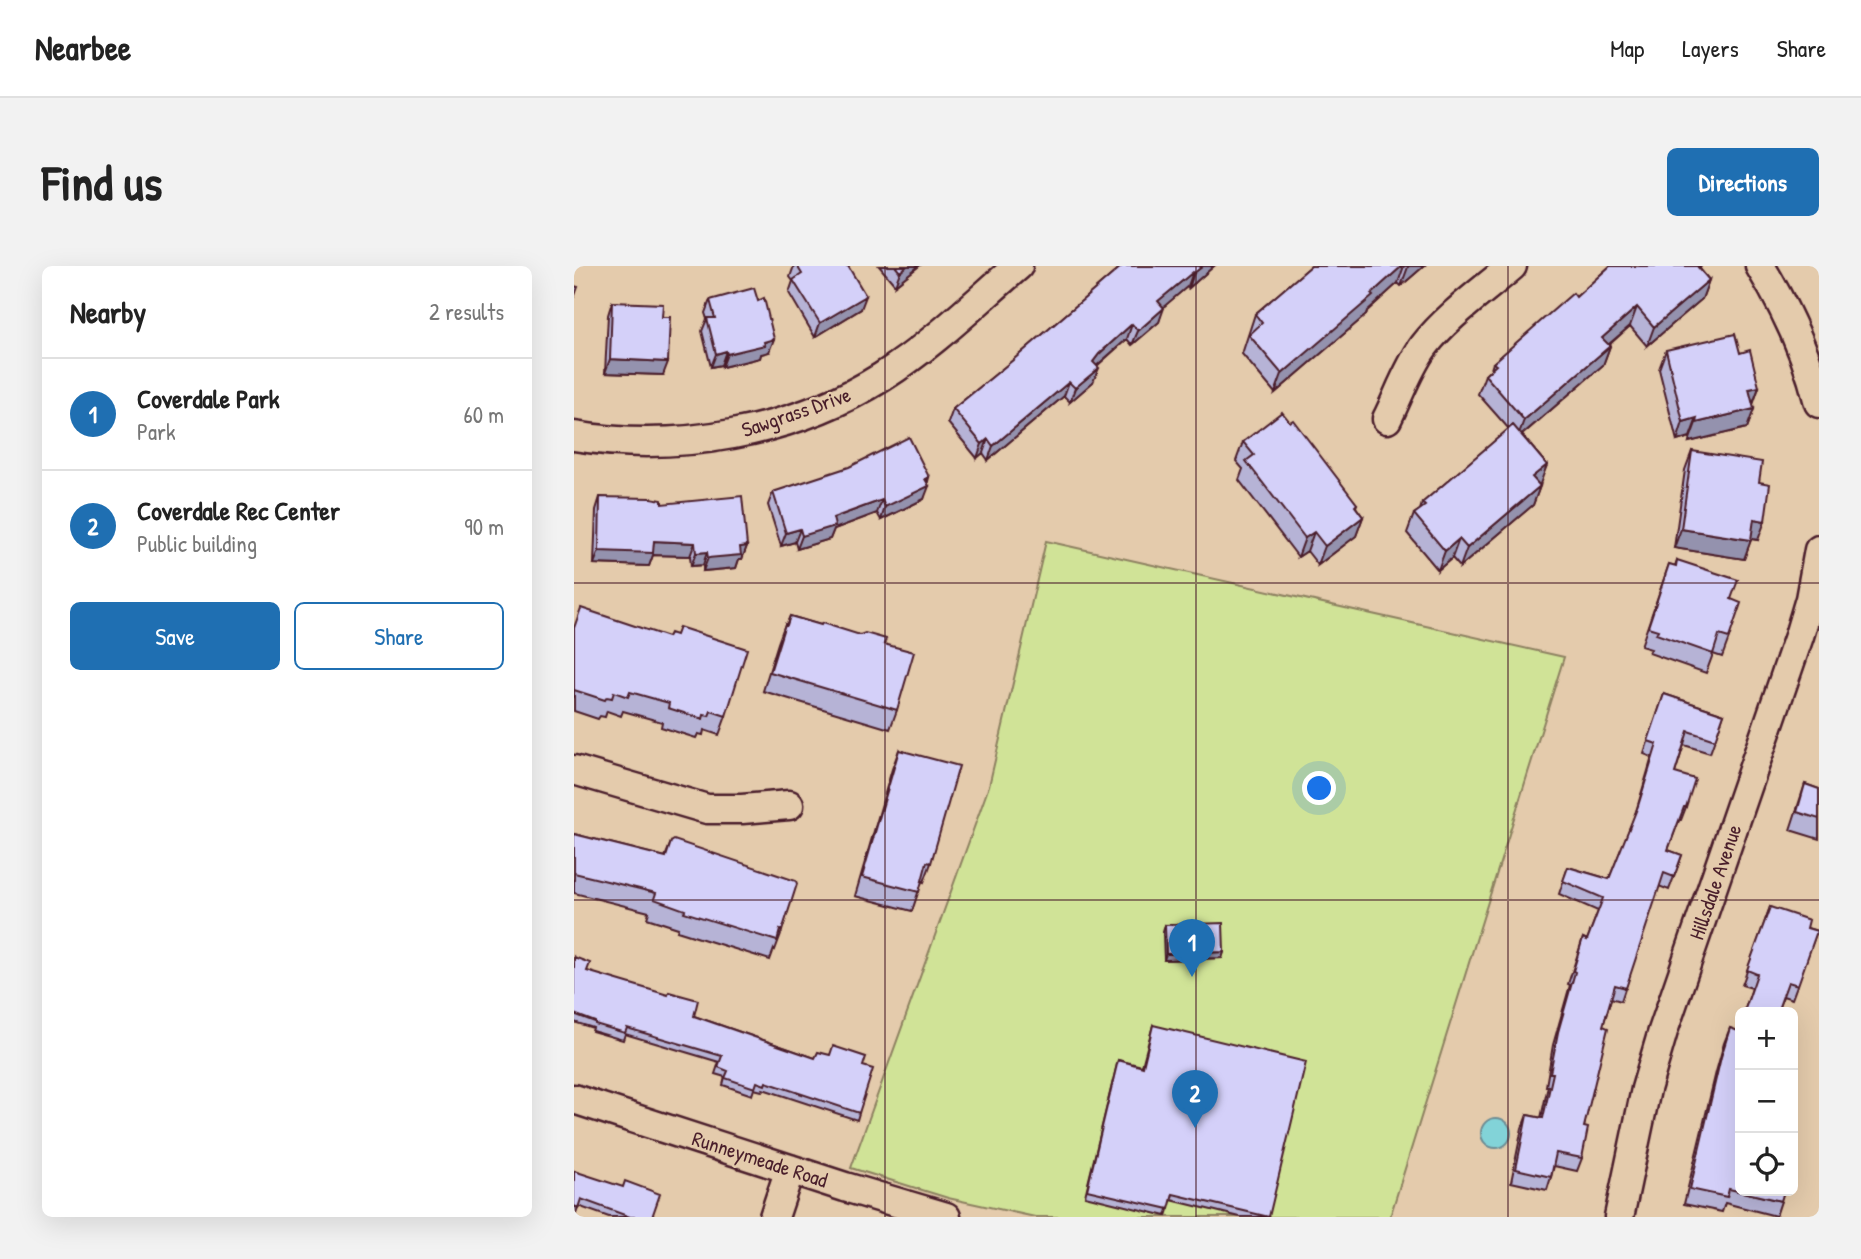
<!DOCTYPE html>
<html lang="en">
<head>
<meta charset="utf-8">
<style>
	body { margin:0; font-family:"Patrick Hand",sans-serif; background:#f2f2f2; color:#222 }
	.controls { position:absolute; right:21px; bottom:21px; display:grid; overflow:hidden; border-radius:10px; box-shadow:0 7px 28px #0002 }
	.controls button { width:63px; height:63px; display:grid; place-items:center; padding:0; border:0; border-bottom:2px solid #e0e0e0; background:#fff; color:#222; font:35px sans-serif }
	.you { position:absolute; left:746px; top:523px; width:24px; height:24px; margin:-18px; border:5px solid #fff; border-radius:50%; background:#1a73e8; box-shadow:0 0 0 10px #1a73e833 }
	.badge { display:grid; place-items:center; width:46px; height:46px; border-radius:50%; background:#1f6fb2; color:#fff; font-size:23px; font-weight:700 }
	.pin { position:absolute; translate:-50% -58px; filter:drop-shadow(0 2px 4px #0008) }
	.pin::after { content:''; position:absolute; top:37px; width:24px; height:21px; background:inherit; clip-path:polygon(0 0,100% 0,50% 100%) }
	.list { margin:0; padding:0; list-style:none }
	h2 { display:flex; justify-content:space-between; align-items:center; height:91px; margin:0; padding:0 28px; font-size:30px }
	h2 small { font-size:23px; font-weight:400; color:#767676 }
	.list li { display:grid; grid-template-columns:46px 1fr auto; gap:21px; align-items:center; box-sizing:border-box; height:112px; padding:0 28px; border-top:2px solid #e0e0e0 }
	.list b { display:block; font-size:26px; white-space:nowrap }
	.list p { margin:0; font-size:23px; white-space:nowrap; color:#767676 }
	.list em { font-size:23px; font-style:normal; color:#767676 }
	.actions { display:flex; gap:14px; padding:21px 28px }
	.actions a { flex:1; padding:16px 0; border:2px solid #1f6fb2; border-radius:10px; text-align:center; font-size:24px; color:#1f6fb2 }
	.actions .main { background:#1f6fb2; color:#fff }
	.icon { flex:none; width:38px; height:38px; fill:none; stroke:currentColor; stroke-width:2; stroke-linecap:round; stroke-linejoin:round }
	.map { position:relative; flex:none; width:1245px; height:951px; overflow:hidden; border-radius:10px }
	header { display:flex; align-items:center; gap:42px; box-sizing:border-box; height:98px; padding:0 35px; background:#fff; border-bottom:2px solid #e0e0e0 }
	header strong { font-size:33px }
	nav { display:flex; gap:38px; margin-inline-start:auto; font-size:24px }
	.intro { display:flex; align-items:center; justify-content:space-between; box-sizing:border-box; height:168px; padding:0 42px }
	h1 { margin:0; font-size:49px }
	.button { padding:18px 32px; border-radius:10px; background:#1f6fb2; color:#fff; font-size:24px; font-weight:700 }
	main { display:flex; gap:42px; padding:0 42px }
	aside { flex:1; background:#fff; border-radius:10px; box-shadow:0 7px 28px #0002 }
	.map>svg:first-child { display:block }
	.green { fill:#d0e397; stroke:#8d8161; stroke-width:2 }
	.water { fill:#82d3d8; stroke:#6c8b93; stroke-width:2 }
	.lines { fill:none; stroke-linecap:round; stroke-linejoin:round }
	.minor-casing { stroke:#4a1f2b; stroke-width:33 }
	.minor { stroke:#e4cbac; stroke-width:28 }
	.wall { fill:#b6b3d6; stroke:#4a1f2b; stroke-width:2 }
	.shaded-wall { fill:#9492ae; stroke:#4a1f2b; stroke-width:2 }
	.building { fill:#d4d0f9; stroke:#4a1f2b; stroke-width:2 }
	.grid { fill:none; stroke:#4a1f2b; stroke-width:2; stroke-opacity:0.55 }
	.labels { text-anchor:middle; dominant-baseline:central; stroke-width:5; stroke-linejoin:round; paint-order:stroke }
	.street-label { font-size:21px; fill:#4a1f2b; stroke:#e4cbac }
</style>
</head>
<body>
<header>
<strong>Nearbee</strong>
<nav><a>Map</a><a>Layers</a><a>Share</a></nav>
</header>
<div class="intro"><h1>Find us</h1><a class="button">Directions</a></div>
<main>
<aside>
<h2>Nearby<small>2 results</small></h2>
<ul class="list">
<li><span class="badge">1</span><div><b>Coverdale Park</b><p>Park</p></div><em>60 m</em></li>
<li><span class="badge">2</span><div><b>Coverdale Rec Center</b><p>Public building</p></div><em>90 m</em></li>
</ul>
<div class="actions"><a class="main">Save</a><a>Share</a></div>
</aside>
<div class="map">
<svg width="1245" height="951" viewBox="0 0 1245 951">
	<rect width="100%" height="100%" fill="#e4cbac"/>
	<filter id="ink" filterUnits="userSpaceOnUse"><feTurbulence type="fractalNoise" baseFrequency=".0143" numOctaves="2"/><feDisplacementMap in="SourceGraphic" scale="14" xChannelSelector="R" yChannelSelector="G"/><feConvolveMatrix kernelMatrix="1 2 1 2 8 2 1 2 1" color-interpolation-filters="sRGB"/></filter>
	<g filter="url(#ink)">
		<path class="green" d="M472,275L990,391L816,951H461L374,932L277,902L415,520Z"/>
		<path class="water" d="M907 867a15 15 0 1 1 30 0a15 15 0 1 1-30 0Z"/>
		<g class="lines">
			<defs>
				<path id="minor" d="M1186,0C1212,43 1233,88 1245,137
					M813,153C825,129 834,102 850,80C872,51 910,24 938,0
					M0,170C103,187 219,167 308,111C357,80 400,38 444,0
					M0,504L133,543H168L215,539
					M0,833L271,921L372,951
					M200,951L216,903
					M1045,951L1072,823L1089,765L1225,370L1236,333L1245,284"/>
			</defs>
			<use href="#minor" class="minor-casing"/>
			<use href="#minor" class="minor"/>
		</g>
		<path class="wall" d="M220,0H274L287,43L241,71L215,27L219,15L216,11Z
			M305,0H345L321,19Z
			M548,0H640L615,22L614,20L589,41L585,56L558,79L553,73L523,100L519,116L496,136L490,130L414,194L409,187L403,192L374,157L379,143L439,94Z
			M737,0H850L827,20L824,17L793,45L792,49L701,127L668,88L681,48Z
			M1036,0H1127L1126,3L1135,14L1128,33L1073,80L1056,60L1035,79L1036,80L1029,99L948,169L973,199L964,219L966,220L959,239L886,301L878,292L864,304L833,267L840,248L846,244L848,237L935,163L904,128L911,109L917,103L919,97L1002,31Z
			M136,34L195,86L187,88L186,92L148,101L147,99L137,101L128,65L133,53L131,47Z
			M38,36L89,109L31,107L34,49Z
			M1092,84L1166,87L1185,121L1179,139L1180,143L1173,162L1115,176L1116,171L1103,175L1085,103Z
			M669,176L783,238L782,241L789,251L782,270L744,299L733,285L724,291L665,214L669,203L662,195Z
			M1118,185L1185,216L1184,274L1177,273L1170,293L1100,282L1111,204Z
			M355,211L350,233L307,254L303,247L260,263L256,273L223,283L221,276L207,280L194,239L199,226Z
			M26,231L88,238L173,280L168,293H165L162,302L129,305V299L117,300L116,290L79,289L75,300L20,298L22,244Z
			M1103,294L1155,372L1148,391L1139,388L1132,407L1075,387L1077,383L1067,380L1095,298L1101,300Z
			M216,350L310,378L323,444L316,463L189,425L204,377L211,358L212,359Z
			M0,361L152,450L145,469L130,464L129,469L124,468L122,472L87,461L88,456L49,445L47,450L33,445L31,451L26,450L24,453L0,445Z
			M1090,428L1150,448L1136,487L1110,479L1101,507L1112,541L1107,554H1105L1094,584L1108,589L1095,624L1085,620L1047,735L1037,732L1029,760L1010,861L1008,892L1003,905L980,900L977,911L973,924L937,916L948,862L953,849L967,852L974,820H972L979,779L996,719L994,718L1009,672L1013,674L1024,645L985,628L994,601L1035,613L1061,549L1078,491L1070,488Z
			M325,484L357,597L350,616L348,615L338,645L281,630L318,503Z
			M1231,518L1245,523V573L1216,564Z
			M0,568L91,591L97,576L208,665L201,684L200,683L196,694L103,665L104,662L73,652L75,646L0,627Z
			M1196,641L1233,662L1243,665L1218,733L1209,730L1203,746H1170L1178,722L1168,719Z
			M591,659L650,686L648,692L590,694L589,666Z
			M0,691L13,705L120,750L241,792L289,800L285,847L283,854L189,823L188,825L180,823L178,829L149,819L151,811L141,808L145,796L51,768L49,774L18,765L19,762L0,756Z
			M1166,757V925L1207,935L1202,950L1151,937L1148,946L1110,938L1142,806L1150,777L1156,762L1164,765Z
			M579,759L695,951H666L597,934L592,950L511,930L544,794L568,800Z
			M0,905L78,951H35L4,940L2,948H0Z"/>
		<path class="shaded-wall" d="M333,0H345L321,19L326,6Z
			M629,0H640L615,22L620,7Z
			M828,0H830L824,17L793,45L792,49L701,127L708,108Z
			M835,0H850L827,20L834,1Z
			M619,6L614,20L579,50L584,35Z
			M1135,14L1128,33L1073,80L1080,61Z
			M292,30L287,43L241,71L246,57Z
			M1063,41L1056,60L1021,90L1028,72Z
			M590,42L585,56L558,79L564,65Z
			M558,58L553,73L520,102L519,96L525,88Z
			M200,73L195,86L187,88L186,92L148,101L153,88Z
			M1036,80L1029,99L943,173L950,154Z
			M152,85L147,99L137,101L142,88Z
			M36,93L94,96L89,109L31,107Z
			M525,102L519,116L496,136L501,122Z
			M495,116L490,130L414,194L419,180Z
			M1185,121L1178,140L1175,123Z
			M1180,143L1173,162L1115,176L1122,157Z
			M1123,152L1116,171L1103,175L1109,156Z
			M414,173L409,187L403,192L408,178Z
			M973,199L966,218L951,230L958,211Z
			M355,211L351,221L355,220L350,233L307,254L311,241Z
			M966,220L959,239L886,301L893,282Z
			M308,234L303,247L260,263L256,273L223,283L228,270L259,252Z
			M789,251L782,270L744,299L751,280Z
			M1180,253L1191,255L1184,274L1173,272Z
			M226,263L221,276L207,280L212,267Z
			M1107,263L1177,274L1170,293L1100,282Z
			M740,266L733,285L724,291L731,272Z
			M885,273L878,292L864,304L871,285Z
			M80,275L121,277L116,290L79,289L75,300L20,298L25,285Z
			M173,280L168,293H165L162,302L129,305L134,292L166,281Z
			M133,286L129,299L117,300L122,287Z
			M650,686L648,692L590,694L592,688Z"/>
		<path class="building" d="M223,0H274L292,30L246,57L219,14L228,8Z
			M321,0H333L326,6Z
			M548,0H629L620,7L619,6L584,35L590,42L564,65L558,58L525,88L519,96L525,102L501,122L495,116L419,180L414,173L408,178L379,143L439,94Z
			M737,0H828L797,28L799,30L708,108L675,69L688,57L681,48Z
			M1036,0H1123L1135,14L1080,61L1063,41L1028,72L1036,80L950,154L911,109L922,99L919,97L999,27L1002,31Z
			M0,20L4,21L0,32Z
			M180,22L184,35L190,32L200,73L190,76L191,79L153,88L152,85L142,88L133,52H141L136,34Z
			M38,36L89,38L88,51H96L94,96L36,93Z
			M1161,68L1166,87L1176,84L1185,121L1175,123L1180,143L1122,157L1123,152L1109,156L1092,84Z
			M708,146L716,156L719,154L783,238L781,240L789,251L751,280L740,266L731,272L672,195L680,189L669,176Z
			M939,159L973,199L958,211L966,220L893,282L885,273L871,285L840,248L851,240L848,237Z
			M335,171L355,211L351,213L355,220L311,241L308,234L259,252L261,260L228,270L226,263L212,267L199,226L275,201Z
			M1118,185L1188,196L1185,216L1196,218L1191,255L1180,253L1177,274L1107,263Z
			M168,230L173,280L166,281L167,289L134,292L133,286L122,287L121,277L80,275L79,287L25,285L26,231L77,232L88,234V238Z
			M1103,294L1164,314L1157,333L1167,337L1155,372L1145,369L1139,388L1082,368L1084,364L1074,361L1095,298L1102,300Z
			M7,342L94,371L96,367L102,369L105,361L173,383L152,450L137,445L135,450L130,449L129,453L94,442L95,437L56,426L54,431L40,426L38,432L33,431L31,434L0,424V362Z
			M216,350L247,359L248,357L286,369L291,367L312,373L310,378L340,386L323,444L196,406L211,358L213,359Z
			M1090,428L1150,448L1141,474L1114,465L1101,507L1121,513L1112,541H1110L1094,584L1108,589L1100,611L1090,607L1052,722L1041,719L1029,760L1034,762L1010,861L1014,862L1008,892L982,887L977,911L942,903L953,849L969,852L979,807H976L984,766L1001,706L999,705L1009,672L1013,674L1029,632L989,615L994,601L1035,613L1064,540L1083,478L1074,475Z
			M325,484L385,500L357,597L353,596L345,626L288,611Z
			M1231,518L1245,523V553L1223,546Z
			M0,568L92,591L97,576L100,574L222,615L223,618L208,665L206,664L203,675L110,646L111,644L80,633L82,627L0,607Z
			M1196,641L1235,654L1233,662L1243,665L1224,719L1214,716L1203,746H1170L1183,708L1173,704Z
			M649,657L650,686L592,688L591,659Z
			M0,691L16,697L13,705L94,729L95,726L124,734L120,750L241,792L244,786L256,789L259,780L292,791L289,800L299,803L285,847L192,816L191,819L183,816L181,822L151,812L154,805L144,801L148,790L53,762L51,767L21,758V756L0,748Z
			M579,759L732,796L695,951L599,928L595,943L513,924L544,794L569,801Z
			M1166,759V925H1210L1207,935L1155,923L1153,931L1116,923L1147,791L1156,762L1164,765Z
			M0,905L49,921L51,915L86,928L78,951H56L7,933L4,942L0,940Z"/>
	</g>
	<path class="grid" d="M311,0V951M622,0V951M934,0V951M0,317H1245M0,634H1245"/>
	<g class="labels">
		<g class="street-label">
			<text transform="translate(222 146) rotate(-19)">Sawgrass Drive</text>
			<text transform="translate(1141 616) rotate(-71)">Hillsdale Avenue</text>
			<text transform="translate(186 893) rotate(18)">Runneymeade Road</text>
		</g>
	</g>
</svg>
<div class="controls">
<button>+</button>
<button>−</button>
<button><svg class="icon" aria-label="locate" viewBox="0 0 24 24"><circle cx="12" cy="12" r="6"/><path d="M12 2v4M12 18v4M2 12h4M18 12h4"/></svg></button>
</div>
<div class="you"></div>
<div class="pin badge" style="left:618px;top:711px">1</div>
<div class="pin badge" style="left:621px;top:862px">2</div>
</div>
</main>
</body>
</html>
